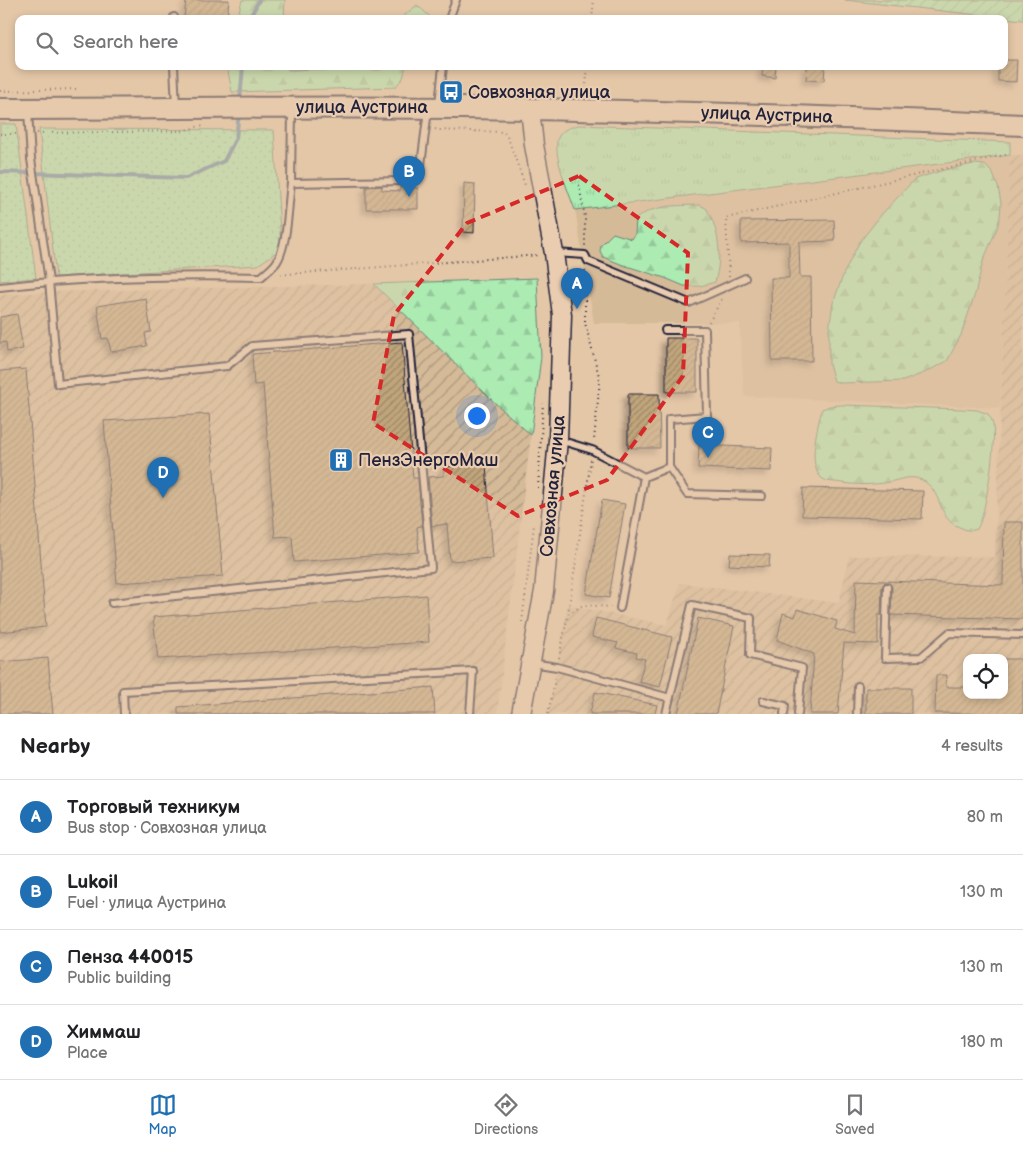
<!DOCTYPE html>
<html lang="en">
<head>
<meta charset="utf-8">
<style>
	body { margin:0; font-family:"Balsamiq Sans",sans-serif; background:#f6f6f6; color:#202124 }
	.controls { position:absolute; right:15px; bottom:15px; display:grid; overflow:hidden; border-radius:10px; box-shadow:0 2px 8px #0003 }
	.controls button { width:45px; height:45px; display:grid; place-items:center; padding:0; border:0; border-bottom:1px solid #e0e0e0; background:#fff; color:#202124; font:25px sans-serif }
	.you { position:absolute; left:476px; top:415px; width:18px; height:18px; margin:-12px; border:4px solid #fff; border-radius:50%; background:#1a73e8; box-shadow:0 0 0 8px #1a73e833 }
	.badge { display:grid; place-items:center; width:32px; height:32px; border-radius:50%; background:#1f6fb2; color:#fff; font-size:16px; font-weight:700 }
	.pin { position:absolute; translate:-50% -41px; filter:drop-shadow(0 1px 2px #0008) }
	.pin::after { content:''; position:absolute; top:26px; width:18px; height:15px; background:inherit; clip-path:polygon(0 0,100% 0,50% 100%) }
	.list { margin:0; padding:0; list-style:none }
	h2 { display:flex; justify-content:space-between; align-items:center; height:65px; margin:0; padding:0 20px; font-size:21px }
	h2 small { font-size:16px; font-weight:400; color:#757577 }
	.list li { display:grid; grid-template-columns:32px 1fr auto; gap:15px; align-items:center; box-sizing:border-box; height:75px; padding:0 20px; border-top:1px solid #e0e0e0 }
	.list b { display:block; font-size:19px; white-space:nowrap }
	.list p { margin:0; font-size:16px; white-space:nowrap; color:#757577 }
	.list em { font-size:16px; font-style:normal; color:#757577 }
	.icon { flex:none; width:28px; height:28px; fill:none; stroke:currentColor; stroke-width:2; stroke-linecap:round; stroke-linejoin:round }
	.map { position:relative; flex:none; width:1023px; height:714px; overflow:hidden }
	.search { position:absolute; background:#fff; box-shadow:0 2px 8px #0003; left:15px; right:15px; top:15px; height:55px; display:flex; align-items:center; gap:12px; box-sizing:border-box; padding:0 18px; border-radius:10px; color:#757577; font-size:19px }
	.sheet { height:365px; background:#fff }
	nav { display:flex; justify-content:space-around; align-items:center; box-sizing:border-box; height:70px; border-top:1px solid #e0e0e0; background:#fff; font-size:14px; color:#757577 }
	nav a { display:grid; justify-items:center; gap:2px }
	nav .on { color:#1f6fb2 }
	.map>svg:first-child { display:block }
	.built { fill:#d5ba98 }
	.industrial { fill:url(#industrial-furrows); fill-rule:evenodd }
	.grass { fill:url(#grass-dots); stroke:#678676 }
	.forest { fill:url(#forest-firs); stroke:#678676 }
	.park { fill:url(#park-tufts); stroke:#678676 }
	.garden { fill:url(#garden-furrows); stroke:#678676 }
	.lines { fill:none; stroke-linecap:round; stroke-linejoin:round }
	.stream { stroke:#628aa6; stroke-width:4 }
	.building { fill:url(#building-hatch); stroke:#22223b; filter:url(#shadow) }
	.lane-casing { stroke:#22223b; stroke-width:10 }
	.secondary-casing { stroke:#22223b; stroke-width:21 }
	.primary-casing { stroke:#22223b; stroke-width:24 }
	.path { stroke:#22223b; stroke-width:2; stroke-dasharray:1 4; stroke-linecap:butt }
	.lane { stroke:#eacdb1; stroke-width:6 }
	.secondary { stroke:#eacdb1; stroke-width:18 }
	.primary { stroke:#eacdb1; stroke-width:20 }
	.marked { fill:none; stroke:#d62828; stroke-width:4; stroke-dasharray:10 6; stroke-linejoin:round }
	.labels { text-anchor:middle; dominant-baseline:central; stroke-width:4.5; stroke-linejoin:round; paint-order:stroke }
	.poi-label { font-size:18px; fill:#22223b; stroke:#eacdb1; text-anchor:start }
	.street-label { font-size:18px; fill:#22223b; stroke:#eacdb1 }
</style>
</head>
<body>
<div class="map">
<svg width="1023" height="714" viewBox="0 0 1023 714">
	<defs>
		<pattern id="industrial-furrows" width="10" height="10" patternUnits="userSpaceOnUse" patternTransform="scale(1.25)"><rect width="10" height="10" fill="#d5ba98"/><path d="M-1 1l2-2M0 10L10 0M9 11l2-2" fill="none" stroke="#ac977d"/></pattern>
		<pattern id="grass-dots" width="8" height="8" patternUnits="userSpaceOnUse" patternTransform="scale(1.25)"><rect width="8" height="8" fill="#acebb2"/><path d="M2 2h.1M6 6h.1" fill="none" stroke="#94c99a" stroke-width="1.8" stroke-linecap="round"/></pattern>
		<pattern id="forest-firs" width="22" height="20" patternUnits="userSpaceOnUse" patternTransform="scale(1.25)"><rect width="22" height="20" fill="#acebb2"/><path d="M5 1l3.5 6h-7zM16 11l3.5 6h-7z" fill="#94c99a"/></pattern>
		<pattern id="park-tufts" width="24" height="20" patternUnits="userSpaceOnUse" patternTransform="scale(1.25)"><rect width="24" height="20" fill="#acebb2"/><path d="M3 7l-1-3M5 7V3M7 7l1-3M15 17l-1-3M17 17v-4M19 17l1-3" fill="none" stroke="#94c99a"/></pattern>
		<pattern id="garden-furrows" width="10" height="10" patternUnits="userSpaceOnUse" patternTransform="scale(1.25)"><rect width="10" height="10" fill="#acebb2"/><path d="M-1 1l2-2M0 10L10 0M9 11l2-2" fill="none" stroke="#94c99a"/></pattern>
		<pattern id="building-hatch" width="6" height="6" patternUnits="userSpaceOnUse" patternTransform="scale(1.25)"><rect width="6" height="6" fill="#c0a57b"/><path d="M-1 1l2-2M0 6l6-6M5 7l2-2" fill="none" stroke="#9c8666"/></pattern>
		<filter id="shadow"><feDropShadow dx="-4.5" dy="4.5" stdDeviation="2.5" flood-color="#0004"/></filter>
	</defs>
	<rect width="100%" height="100%" fill="#e4c7a7"/>
	<filter id="ink" filterUnits="userSpaceOnUse"><feTurbulence type="fractalNoise" baseFrequency=".02" numOctaves="2"/><feDisplacementMap in="SourceGraphic" scale="10" xChannelSelector="R" yChannelSelector="G"/><feConvolveMatrix kernelMatrix="1 2 1 2 8 2 1 2 1" color-interpolation-filters="sRGB"/></filter>
	<g filter="url(#ink)">
		<path class="built" d="M1010,155L1000,408L744,396L740,323H594L575,210Z"/>
		<path class="industrial" d="M1010,155H1023V714H548L568,605L667,625L680,583L839,603L849,556L995,557ZM967,658H1004V695H967Z
			M374,284L494,402L531,435L497,714H0V295L47,292Z"/>
		<path class="grass" d="M0,124H16L36,278L0,281Z
			M39,129L274,130L281,249L258,265L56,277Z"/>
		<path class="forest" d="M242,0H285L284,19H237Z
			M417,5L429,16V19H400Z
			M227,66H286L288,70L406,66L403,78L395,87L232,92Z
			M974,164L985,165L993,174L998,187L1001,203L1000,216L997,228L983,261L975,294L961,335L947,361L926,372L903,381L841,383L834,381L829,364V330L833,303L844,273L859,243L882,214L915,179L944,170Z
			M699,205L706,208C720,231 722,257 715,282L700,286H684L665,278L623,265L603,257L600,251L601,245L613,233L632,239L635,234L636,219C654,204 677,206 699,205Z
			M537,278L541,357L531,435L494,402L374,284Z
			M841,405L962,409L977,410L988,414C990,417 992,420 993,425C996,442 986,515 977,529C971,531 968,531 962,528C959,527 955,525 952,523C938,512 941,490 922,480C910,474 897,481 884,483C870,485 856,485 842,483C838,482 832,482 827,481C804,473 818,426 822,409L830,406Z"/>
		<path class="park" d="M579,125L1010,142V155L575,210C570,195 550,150 559,136C563,129 571,127 579,125Z"/>
		<path class="garden" d="M845,0H1023V20Z"/>
		<g class="lines">
			<path class="stream" d="M249,19L259,0
				M240,101L243,66
				M0,172L186,178L224,161L236,138L239,113"/>
		</g>
		<path class="building" d="M186,0H229L227,19H184Z
			M1004,60H1017L1016,82L998,81V66H1004Z
			M763,66H776L775,78L762,76Z
			M807,66H825L824,81L806,80Z
			M464,183L475,184L474,233L463,232Z
			M382,186V190L400,191V187L418,188V209H366V187Z
			M834,220L835,241L799,242L800,277H811L812,361H772L771,278H789V242L741,243V221Z
			M146,298L151,332L145,333L147,346L111,352L108,338L102,339L97,306Z
			M17,314L23,349L7,352L6,342L0,343V317Z
			M666,338H697V392H666Z
			M402,342L413,478H418L422,526L417,527L419,552L294,562L292,536L275,537L263,384L254,385L252,354Z
			M26,369L46,627L0,632V371Z
			M628,394H659L660,448H628Z
			M209,414L223,576L117,583L104,421Z
			M699,445L772,448L771,471L698,468Z
			M486,464L493,558L450,561L447,524L432,526L428,477L444,476V467Z
			M803,488L923,491L922,519L802,516Z
			M602,500L625,504L609,598L586,594Z
			M1004,522H1023V619L891,615L892,587L889,583L885,582L882,587L881,615H878V644L844,643L838,714H810L814,654L777,640L783,613L795,617L797,609L837,621L835,629L855,635L856,580L1003,585Z
			M730,554L770,555L769,567L729,565Z
			M426,595L429,642L158,659L153,617Z
			M596,618L672,637L660,687L639,682L645,659L636,657L637,653L616,648L618,643L592,637Z
			M698,618L734,626L716,714H678Z
			M48,658L53,714H0V662Z
			M1004,659H1023V714L935,713L936,675H947L946,687H967V695H1004Z
			M433,687L435,714H178V707Z
			M866,688H911V714H866Z
			M595,692L657,705L655,714H590Z"/>
		<g class="lines">
			<defs>
				<path id="lane" d="M174,17V19
					M449,19L456,0
					M174,66L176,107
					M439,104L443,66
					M292,110L291,183L403,181L412,176L421,165L428,110
					M28,111L31,159L49,281L58,384L227,366L252,346L409,334L431,568L112,603
					M555,253L585,255L588,261L689,303L745,278
					M0,287C87,277 174,275 261,277C266,273 272,268 276,263C288,246 288,204 291,183
					M559,440L592,450L644,477L669,467V419L707,416L705,330H665
					M669,467L687,494L762,496
					M887,587L885,658L921,657L949,633L1023,635
					M620,608L644,477
					M532,663L557,667L670,698
					M763,701L785,706L784,714
					M124,714L123,691L473,671L470,714
					M666,714L692,605L751,618L750,655L802,668L798,714
					M857,714L858,686"/>
				<path id="secondary" d="M521,714L544,591L558,440L562,315L554,253L534,145L530,109"/>
				<path id="primary" d="M0,109C177,109 353,105 530,109C694,112 859,118 1023,125"/>
			</defs>
			<use href="#lane" class="lane-casing"/>
			<use href="#secondary" class="secondary-casing"/>
			<use href="#primary" class="primary-casing"/>
			<path class="path" d="M592,19L594,0
				M0,91L76,89
				M585,94L588,66
				M435,129L437,130L504,132L508,138L526,188
				M37,133L181,131L204,125
				M0,134H20
				M579,185L585,217V247
				M585,270V323L600,380L594,440
				M276,275L540,255
				M729,277L726,218L1009,154
				M709,322L722,299
				M538,488L543,403
				M568,614L591,460
				M522,622L534,525
				M559,658L568,614L583,605L611,607
				M548,714L556,675"/>
			<use href="#lane" class="lane"/>
			<use href="#secondary" class="secondary"/>
			<use href="#primary" class="primary"/>
		</g>
	</g>
	<path d="M0 0H1023V714H0ZM579,176L688,253L683,376L607,480L518,516L373,423L394,315L467,223Z" fill="#e4c7a7" fill-opacity=".55" fill-rule="evenodd"/>
	<path class="marked" d="M579,176L688,253L683,376L607,480L518,516L373,423L394,315L467,223Z"/>
	<defs>
		<symbol id="bus-square" viewBox="-11 -11 22 22"><rect x="-9" y="-9" width="18" height="18" rx="4" fill="#1f6fb2" stroke="#eacdb1"/><path d="M-5-6H5V4H4V6H2V4H-2V6H-4V4H-5ZM-3.5-4V0h7V-4ZM-3.5 1.2v1.5H-2V1.2ZM2 1.2v1.5H3.5V1.2Z" fill="#fff"/></symbol>
		<symbol id="building-square" viewBox="-11 -11 22 22"><rect x="-9" y="-9" width="18" height="18" rx="4" fill="#1f6fb2" stroke="#eacdb1"/><path d="M-4-6H4V6H1V3H-1V6H-4ZM-2.5-4.3h1.7v1.8h-1.7ZM.8-4.3h1.7v1.8H.8ZM-2.5-1h1.7V.8h-1.7ZM.8-1h1.7V.8H.8Z" fill="#fff"/></symbol>
	</defs>
	<g fill-rule="evenodd">
		<use href="#bus-square" x="437" y="78" width="28" height="28"/>
		<use href="#building-square" x="327" y="446" width="28" height="28"/>
	</g>
	<g class="labels">
		<g class="poi-label">
			<text x="468" y="92">Совхозная улица</text>
			<text x="358" y="460">ПензЭнергоМаш</text>
		</g>
		<g class="street-label">
			<text x="362" y="107">улица Аустрина</text>
			<text transform="translate(767 115) rotate(2)">улица Аустрина</text>
			<text transform="translate(553 486) rotate(-85)">Совхозная улица</text>
		</g>
	</g>
</svg>
<div class="controls">
<button><svg class="icon" aria-label="locate" viewBox="0 0 24 24"><circle cx="12" cy="12" r="6"/><path d="M12 2v4M12 18v4M2 12h4M18 12h4"/></svg></button>
</div>
<div class="you"></div>
<div class="pin badge" style="left:577px;top:309px">A</div>
<div class="pin badge" style="left:409px;top:197px">B</div>
<div class="pin badge" style="left:708px;top:458px">C</div>
<div class="pin badge" style="left:163px;top:498px">D</div>
<div class="search"><svg class="icon" aria-label="search" viewBox="0 0 24 24"><circle cx="10" cy="10" r="6"/><path d="M15 15l6 6"/></svg>Search here</div>
</div>
<section class="sheet">
<h2>Nearby<small>4 results</small></h2>
<ul class="list">
<li><span class="badge">A</span><div><b>Торговый техникум</b><p>Bus stop · Совхозная улица</p></div><em>80 m</em></li>
<li><span class="badge">B</span><div><b>Lukoil</b><p>Fuel · улица Аустрина</p></div><em>130 m</em></li>
<li><span class="badge">C</span><div><b>Пенза 440015</b><p>Public building</p></div><em>130 m</em></li>
<li><span class="badge">D</span><div><b>Химмаш</b><p>Place</p></div><em>180 m</em></li>
</ul>
</section>
<nav>
<a class="on"><svg class="icon" aria-label="map" viewBox="0 0 24 24"><path d="M3 6l6-2 6 2 6-2v14l-6 2-6-2-6 2zM9 4v14M15 6v14"/></svg>Map</a>
<a><svg class="icon" aria-label="directions" viewBox="0 0 24 24"><path d="M12 3l9 9-9 9-9-9zM9 14v-3h6M13 9l2 2-2 2"/></svg>Directions</a>
<a><svg class="icon" aria-label="saved" viewBox="0 0 24 24"><path d="M7 4h10v16l-5-4-5 4z"/></svg>Saved</a>
</nav>
</body>
</html>
